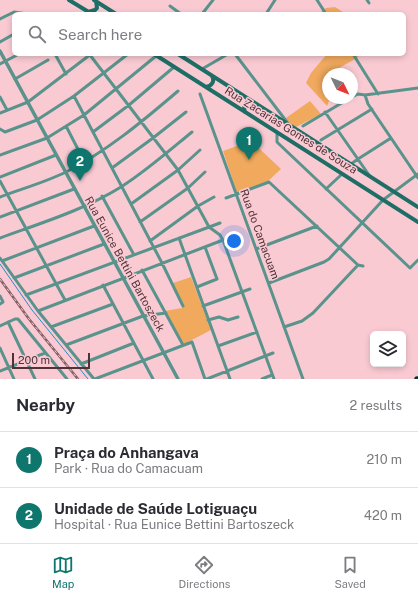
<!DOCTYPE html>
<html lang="en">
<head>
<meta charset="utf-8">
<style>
	body { margin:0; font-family:"Public Sans",sans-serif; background:#f2f2f3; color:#2b2b33 }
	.controls { position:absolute; right:12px; bottom:12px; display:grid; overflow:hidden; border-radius:6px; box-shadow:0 2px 6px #0003 }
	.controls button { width:36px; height:36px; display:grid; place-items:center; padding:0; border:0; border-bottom:1px solid #e1e1e2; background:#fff; color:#2b2b33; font:20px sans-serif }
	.compass { position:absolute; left:322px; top:68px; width:36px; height:36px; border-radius:50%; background:#fff; box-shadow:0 2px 6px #0003; rotate:133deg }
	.scale { position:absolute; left:12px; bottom:10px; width:78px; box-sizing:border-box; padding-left:4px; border:2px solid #523239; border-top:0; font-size:11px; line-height:14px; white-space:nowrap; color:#523239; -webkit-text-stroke:3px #facad3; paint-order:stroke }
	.you { position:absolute; left:234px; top:241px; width:14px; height:14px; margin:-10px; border:3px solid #fff; border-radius:50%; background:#1a73e8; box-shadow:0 0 0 6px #1a73e833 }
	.badge { display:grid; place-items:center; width:26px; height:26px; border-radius:50%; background:#0f766e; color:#fff; font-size:13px; font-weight:700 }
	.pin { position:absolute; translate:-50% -33px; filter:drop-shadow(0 1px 2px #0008) }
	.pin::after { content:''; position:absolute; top:21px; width:14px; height:12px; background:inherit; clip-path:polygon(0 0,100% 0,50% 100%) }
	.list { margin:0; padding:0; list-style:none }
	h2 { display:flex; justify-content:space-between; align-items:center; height:52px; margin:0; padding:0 16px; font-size:17px }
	h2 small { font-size:13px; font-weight:400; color:#7c7c81 }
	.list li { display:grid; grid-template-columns:26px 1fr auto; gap:12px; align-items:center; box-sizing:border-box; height:56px; padding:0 16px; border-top:1px solid #e1e1e2 }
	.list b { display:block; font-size:15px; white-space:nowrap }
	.list p { margin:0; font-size:13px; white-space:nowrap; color:#7c7c81 }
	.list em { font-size:13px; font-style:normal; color:#7c7c81 }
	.icon { flex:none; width:22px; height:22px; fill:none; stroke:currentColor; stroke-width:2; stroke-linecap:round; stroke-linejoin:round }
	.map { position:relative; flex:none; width:418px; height:379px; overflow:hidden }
	.search { position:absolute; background:#fff; box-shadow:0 2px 6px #0003; left:12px; right:12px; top:12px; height:44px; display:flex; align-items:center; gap:10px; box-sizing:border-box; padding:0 14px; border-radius:6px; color:#7c7c81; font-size:15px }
	.sheet { height:164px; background:#fff }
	nav { display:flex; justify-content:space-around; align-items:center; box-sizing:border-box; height:56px; border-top:1px solid #e1e1e2; background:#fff; font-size:11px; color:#7c7c81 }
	nav a { display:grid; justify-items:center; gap:2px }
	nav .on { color:#0f766e }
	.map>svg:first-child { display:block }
	.green { fill:#f0a95d }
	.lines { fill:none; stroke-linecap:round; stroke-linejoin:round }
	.stream { stroke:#2788ce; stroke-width:1 }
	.minor { stroke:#59938c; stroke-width:3 }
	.tertiary { stroke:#59938c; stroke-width:3.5 }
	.secondary { stroke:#1f6e66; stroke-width:4 }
	.motorway { stroke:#003733; stroke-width:5.5 }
	.rail-casing { stroke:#856068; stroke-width:2.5 }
	.rail { stroke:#facad3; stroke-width:1; stroke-dasharray:3; stroke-linecap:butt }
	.labels { text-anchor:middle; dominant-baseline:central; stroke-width:3; stroke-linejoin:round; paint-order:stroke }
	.street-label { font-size:11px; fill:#523239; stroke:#facad3 }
</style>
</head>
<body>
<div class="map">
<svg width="418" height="379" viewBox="0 0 418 379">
	<rect width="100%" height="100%" fill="#facad3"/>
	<path class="green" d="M335,7L346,14H318L326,8Z
		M327,54H360L357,58L328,74V98H330L327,106L306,83L311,73Z
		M310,101L321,114L296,127L290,124L286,118Z
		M246,136L281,169L268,181L237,193L223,151L237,146Z
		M191,277L211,330L184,344L165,311L182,308L184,305L173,283Z"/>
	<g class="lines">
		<path class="stream" d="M0,264L32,310L88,379"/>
		<path class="minor" d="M317,0L326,14
			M367,0L369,3
			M170,6L181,14
			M202,14L213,0
			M266,14L275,0
			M0,19L14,12L27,14
			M0,42L14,34
			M55,54L66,74
			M235,54L287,122
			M353,54L378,94
			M90,55L178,170L209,227L220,235L223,240L274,379
			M0,64L19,54
			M202,69L228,54
			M15,79L48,60
			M200,94L303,379
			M365,95L368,104L418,178
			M74,96L162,263L183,306
			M0,97L7,110
			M352,97L358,94L365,95L418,88
			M325,112L369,175
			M0,113L28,102L91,54
			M66,126L84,161
			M303,126L350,98
			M0,129L5,132L37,120L74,96L128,54
			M93,132L129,105L174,67
			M277,132V142L279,144L410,268L418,260
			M321,140L372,109
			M0,155L47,138L84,115L156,56
			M351,164L358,159L391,138
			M112,168L153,138L186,112
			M0,177L56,155
			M0,181L65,300
			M326,189L342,174
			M102,196L134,255
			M0,197C21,189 46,182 66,172C107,151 143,121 178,91
			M226,198L269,182L358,265L363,266
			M131,204L178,170L200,150
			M0,217L74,189
			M140,222L188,188L205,172
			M0,238C41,223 84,210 121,187C145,172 170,150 192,132
			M179,238L230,379
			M150,241L198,206L214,197
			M256,249L317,226
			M0,258L38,311L94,379
			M2,261L94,226
			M142,270L183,345
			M14,278L104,244
			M269,283L324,262L329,259L383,200L418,174
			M103,285L153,379
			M197,287L217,279L205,247
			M26,295L220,223
			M0,296L3,302L0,304
			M203,306L250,289
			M38,311L223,240
			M208,320L219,317L228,320L238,317
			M8,322L35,379
			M0,326L15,319H18L67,379
			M51,327L113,304
			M284,327L302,321L313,313L358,265
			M66,345L143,316L166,313
			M218,346L257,332
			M0,348L14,379
			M81,364L134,343
			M0,371L45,353
			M95,379L192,342L205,379
			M207,379L273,353
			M262,379L272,375"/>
		<path class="tertiary" d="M0,51L178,379"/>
		<path class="secondary" d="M69,0L92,14
			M94,0L116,14
			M88,12L95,10L97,8L96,1
			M154,54L418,222
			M178,54L418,207
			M206,87C212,86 215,81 212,76
			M245,112C243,106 245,102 252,101"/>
		<path class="motorway" d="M417,379H418"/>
		<defs>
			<path id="rail" d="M0,279L29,319L78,379"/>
		</defs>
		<use href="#rail" class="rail-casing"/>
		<use href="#rail" class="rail"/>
	</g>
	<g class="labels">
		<g class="street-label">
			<text transform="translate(291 130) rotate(32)">Rua Zacarias Gomes de Souza</text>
			<text transform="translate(260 234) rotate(70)">Rua do Camacuam</text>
			<text transform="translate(125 264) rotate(61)">Rua Eunice Bettini Bartoszeck</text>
		</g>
	</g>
</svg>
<div class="controls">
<button><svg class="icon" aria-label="layers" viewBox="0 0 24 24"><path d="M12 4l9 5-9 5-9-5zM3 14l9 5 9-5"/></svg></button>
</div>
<svg class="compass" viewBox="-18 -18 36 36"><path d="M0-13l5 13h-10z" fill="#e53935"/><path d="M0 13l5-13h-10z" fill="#7c7c81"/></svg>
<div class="scale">200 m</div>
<div class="you"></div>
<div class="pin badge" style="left:249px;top:160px">1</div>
<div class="pin badge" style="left:80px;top:181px">2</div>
<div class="search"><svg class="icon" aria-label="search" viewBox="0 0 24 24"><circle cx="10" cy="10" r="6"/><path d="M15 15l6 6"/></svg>Search here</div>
</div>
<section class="sheet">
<h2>Nearby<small>2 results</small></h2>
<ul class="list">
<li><span class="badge">1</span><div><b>Praça do Anhangava</b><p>Park · Rua do Camacuam</p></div><em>210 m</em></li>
<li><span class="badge">2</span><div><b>Unidade de Saúde Lotiguaçu</b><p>Hospital · Rua Eunice Bettini Bartoszeck</p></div><em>420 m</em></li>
</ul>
</section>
<nav>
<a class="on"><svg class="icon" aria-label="map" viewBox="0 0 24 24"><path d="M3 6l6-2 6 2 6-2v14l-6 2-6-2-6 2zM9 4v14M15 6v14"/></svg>Map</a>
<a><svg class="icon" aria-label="directions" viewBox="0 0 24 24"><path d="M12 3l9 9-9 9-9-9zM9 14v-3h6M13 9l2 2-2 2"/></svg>Directions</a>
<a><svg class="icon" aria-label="saved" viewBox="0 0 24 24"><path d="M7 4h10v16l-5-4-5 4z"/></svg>Saved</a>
</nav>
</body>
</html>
